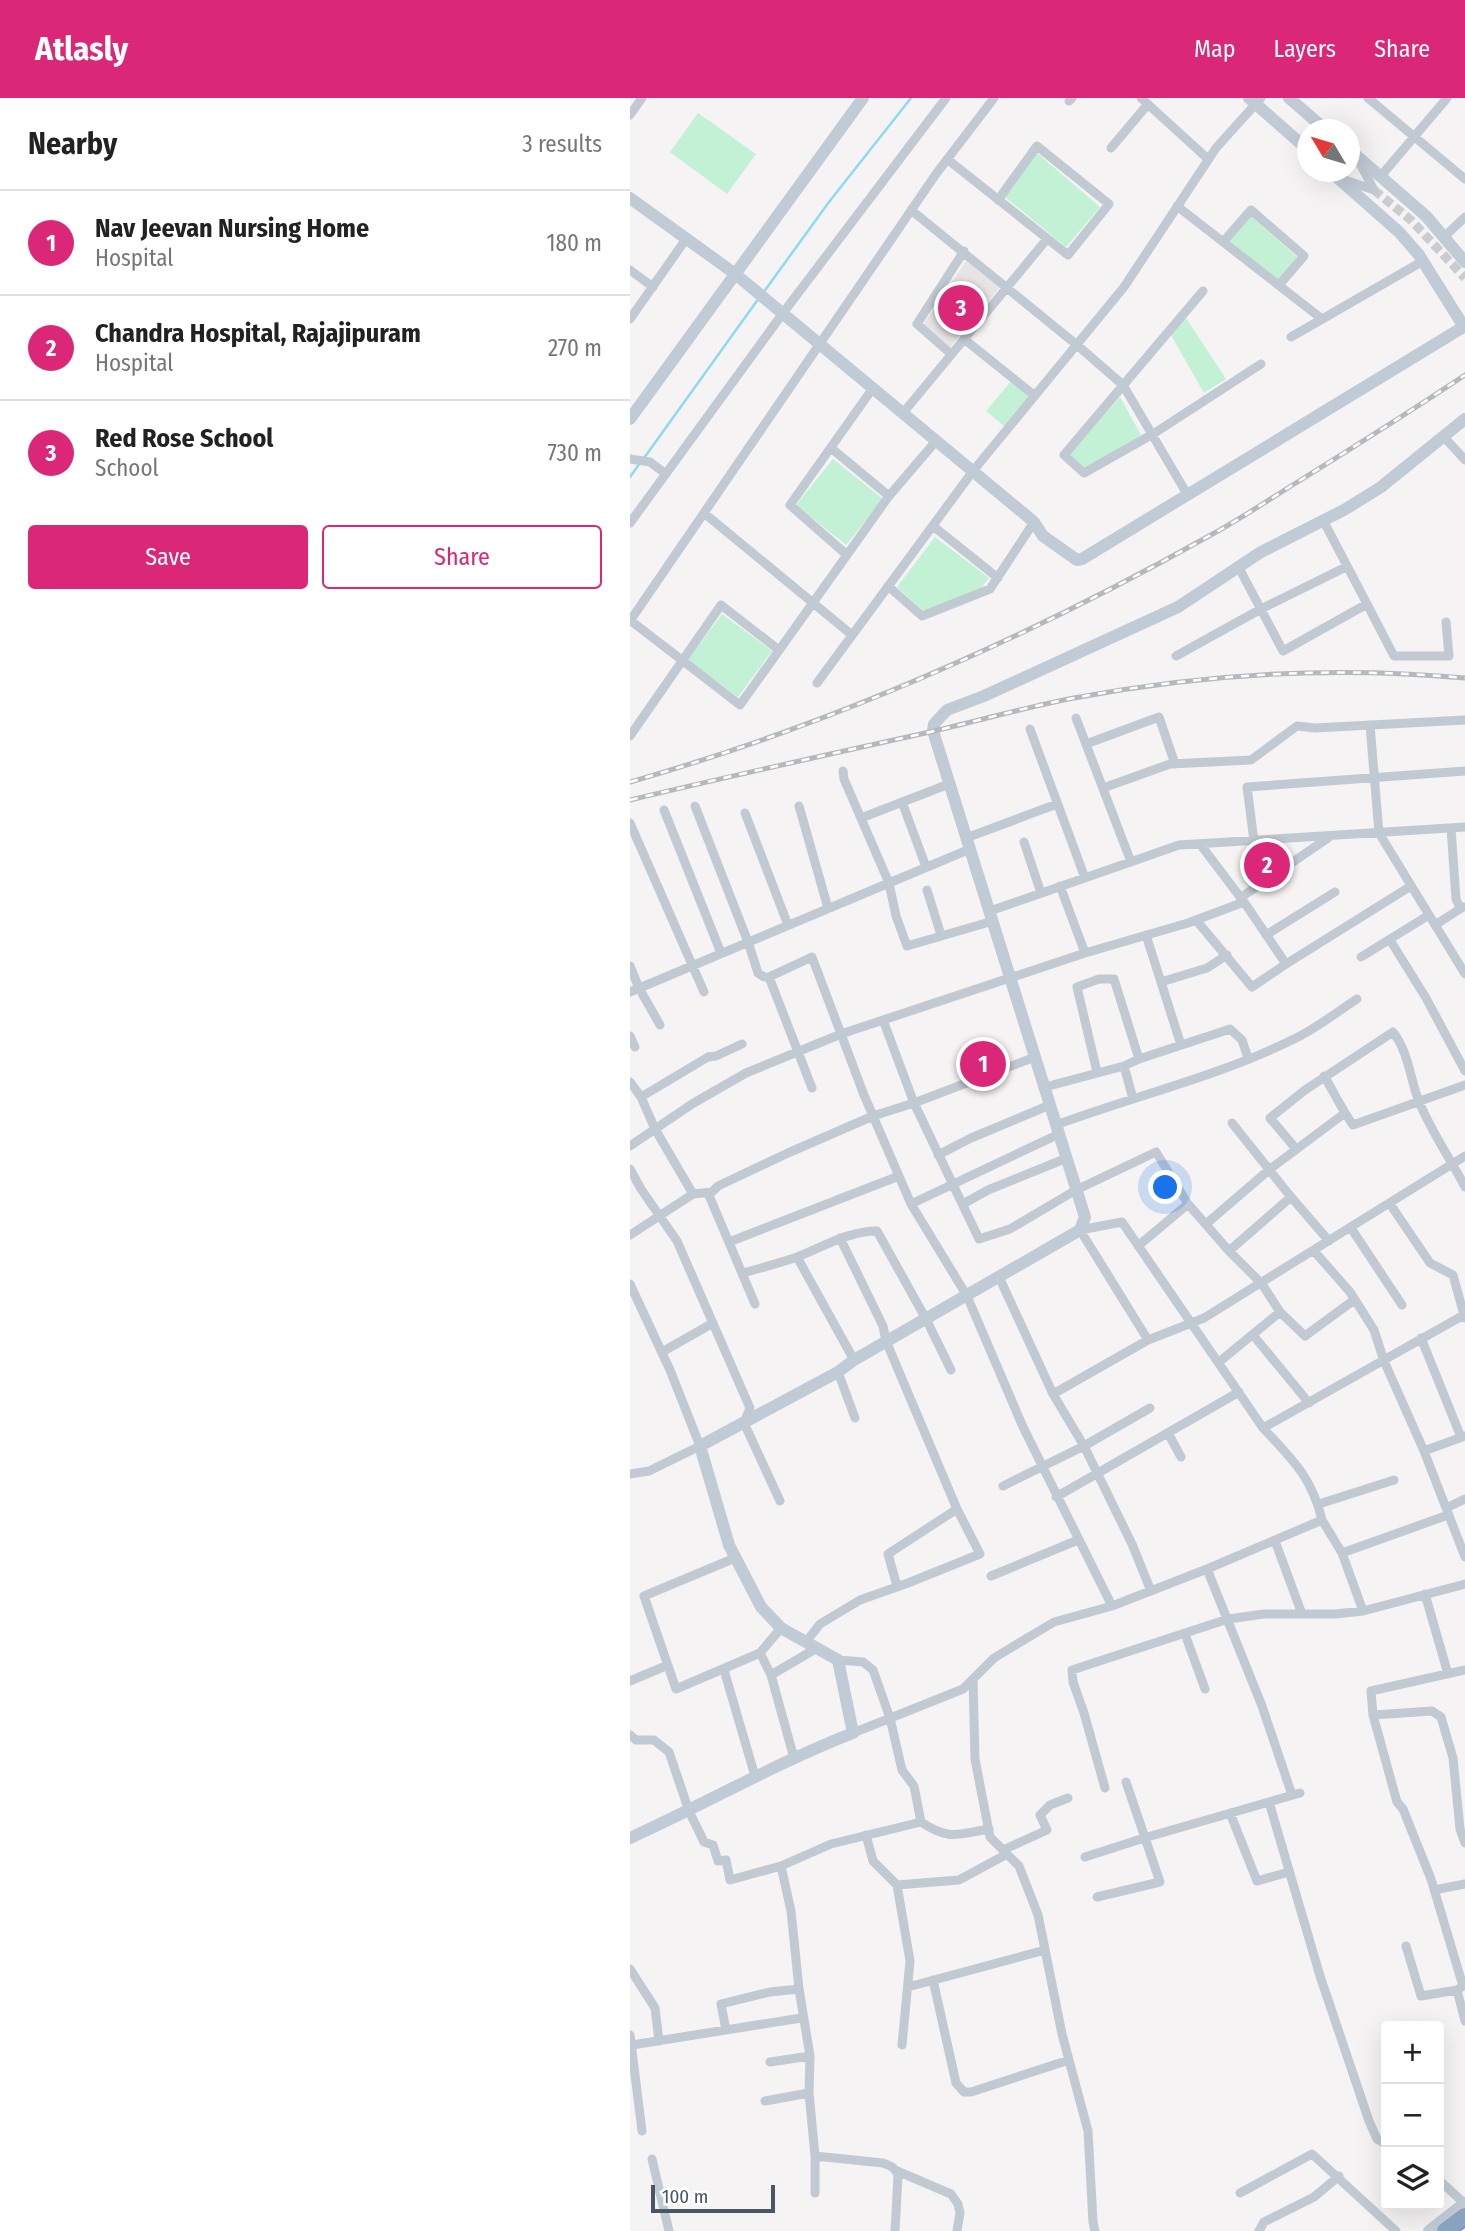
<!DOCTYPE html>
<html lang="en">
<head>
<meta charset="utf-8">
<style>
	body { margin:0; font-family:"Fira Sans Condensed",sans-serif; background:#f6f6f6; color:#222 }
	.controls { position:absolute; right:21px; bottom:21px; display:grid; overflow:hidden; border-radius:7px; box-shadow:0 7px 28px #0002 }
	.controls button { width:63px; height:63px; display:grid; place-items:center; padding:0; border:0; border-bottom:2px solid #e0e0e0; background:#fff; color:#222; font:35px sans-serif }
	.compass { position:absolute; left:667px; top:21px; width:63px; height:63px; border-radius:50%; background:#fff; box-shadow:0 7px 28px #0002; rotate:308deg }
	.scale { position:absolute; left:21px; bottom:18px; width:124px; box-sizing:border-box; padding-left:7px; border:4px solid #4a5661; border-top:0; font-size:19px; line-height:24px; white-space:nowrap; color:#4a5661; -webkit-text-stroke:5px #fff; paint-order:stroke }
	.you { position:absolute; left:536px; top:1090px; width:24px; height:24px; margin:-18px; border:5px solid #fff; border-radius:50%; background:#1a73e8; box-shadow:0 0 0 10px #1a73e833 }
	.badge { display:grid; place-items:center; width:46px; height:46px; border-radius:50%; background:#db2777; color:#fff; font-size:23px; font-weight:700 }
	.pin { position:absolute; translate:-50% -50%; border:4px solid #fff; box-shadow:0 2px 7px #0006 }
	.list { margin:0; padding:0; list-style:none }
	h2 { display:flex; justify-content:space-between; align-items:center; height:91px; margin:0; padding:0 28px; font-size:30px }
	h2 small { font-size:23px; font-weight:400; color:#767676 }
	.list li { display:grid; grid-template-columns:46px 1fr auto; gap:21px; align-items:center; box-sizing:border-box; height:105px; padding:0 28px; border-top:2px solid #e0e0e0 }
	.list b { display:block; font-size:26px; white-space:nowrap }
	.list p { margin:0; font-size:23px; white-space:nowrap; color:#767676 }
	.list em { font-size:23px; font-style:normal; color:#767676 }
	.actions { display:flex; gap:14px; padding:21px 28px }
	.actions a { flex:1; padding:16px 0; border:2px solid #db2777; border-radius:7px; text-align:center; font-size:24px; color:#db2777 }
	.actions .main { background:#db2777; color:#fff }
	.icon { flex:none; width:38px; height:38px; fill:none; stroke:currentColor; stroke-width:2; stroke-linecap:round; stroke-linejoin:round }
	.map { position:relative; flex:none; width:835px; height:2133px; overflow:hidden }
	header { display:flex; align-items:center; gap:42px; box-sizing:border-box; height:98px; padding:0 35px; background:#db2777; color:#fff }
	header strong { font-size:33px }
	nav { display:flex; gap:38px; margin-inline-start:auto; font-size:24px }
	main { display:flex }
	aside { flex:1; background:#fff }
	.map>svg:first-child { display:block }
	.education { fill:#e6e4e5 }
	.green { fill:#c3f1d5 }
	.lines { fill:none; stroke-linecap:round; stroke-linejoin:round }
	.stream { stroke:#90daee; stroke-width:2.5 }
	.street-tunnel { stroke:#caccce; stroke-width:9; stroke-dasharray:9 4.5; stroke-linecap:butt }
	.highway-casing { stroke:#7690ad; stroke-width:19 }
	.street { stroke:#c1cad2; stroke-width:9 }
	.secondary { stroke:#c1cbd6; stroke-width:12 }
	.highway { stroke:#8ba5c1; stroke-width:16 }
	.rail-casing { stroke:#b5b8bd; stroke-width:5 }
	.rail { stroke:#fff; stroke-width:2.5; stroke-dasharray:8; stroke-linecap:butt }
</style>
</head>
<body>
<header>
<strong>Atlasly</strong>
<nav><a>Map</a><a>Layers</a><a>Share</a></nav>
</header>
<main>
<aside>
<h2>Nearby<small>3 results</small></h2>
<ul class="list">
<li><span class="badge">1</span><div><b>Nav Jeevan Nursing Home</b><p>Hospital</p></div><em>180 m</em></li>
<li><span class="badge">2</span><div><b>Chandra Hospital, Rajajipuram</b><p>Hospital</p></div><em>270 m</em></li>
<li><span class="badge">3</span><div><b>Red Rose School</b><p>School</p></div><em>730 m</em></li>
</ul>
<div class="actions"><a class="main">Save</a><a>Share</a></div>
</aside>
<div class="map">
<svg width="835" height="2133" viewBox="0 0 835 2133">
	<rect width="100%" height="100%" fill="#f5f3f3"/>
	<path class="education" d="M336,163L369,190L320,249L293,227Z"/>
	<path class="green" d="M68,15L126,56L97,96L40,54Z
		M407,55L470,109L436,149L375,99Z
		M621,118L668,160L648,182L599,143Z
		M556,220L596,281L574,295L541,237Z
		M381,283L399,299L374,328L356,313Z
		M490,299L511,337L455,372L439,357Z
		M203,361L253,401L216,447L166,407Z
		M305,439L359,480L350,491L293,513L267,489Z
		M92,516L142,553L108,599L58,562Z"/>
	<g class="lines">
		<path class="stream" d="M133,195L199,104L281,0
			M14,360L129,200
			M0,379L10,365"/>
		<path class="street-tunnel" d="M744,92L782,123L835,180"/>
		<defs>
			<path id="highway" d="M815,2133L835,2118"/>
		</defs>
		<use href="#highway" class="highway-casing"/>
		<path class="street" d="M511,0L578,61
			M738,0L835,81
			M439,3L442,0
			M0,17L12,0
			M481,50L518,6
			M317,61L438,157L479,106L407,48L368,102
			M728,62L744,92
			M750,79L817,0
			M712,81L744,92
			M547,108L692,221
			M281,112L447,247L493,287L557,396
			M814,139L835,119
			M593,144L621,112L674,158L649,187
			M0,172L23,189
			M573,193L434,357L454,375L523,336L631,266
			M0,221L56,141
			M661,239L793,163
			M334,241L405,298
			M321,256L287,226L334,153
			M273,315L417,141
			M813,338L835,362
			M201,350L259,398
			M0,361L20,364L36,376
			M74,415L222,537
			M693,422L737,506
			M0,425L153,215L316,0
			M303,428L368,480
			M217,457L160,407L243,290
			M609,470L653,553L737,506L764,558H819L816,524
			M258,488L292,518L360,491L404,424
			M0,522L110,607L259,398L306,343
			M0,523L306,76L364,0
			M546,558L631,511L716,469
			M187,585L343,373L494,189L586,50L631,0
			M446,620L501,764
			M740,627L749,735L835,876
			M400,631L455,780
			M0,638L91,507L149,552
			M456,646L529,619L545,666
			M213,673L214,681L259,785L266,818L277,848L363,823
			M473,690L540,666L621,662L667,628L685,630L835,622
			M272,704L296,769
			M65,708L118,844L128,875L134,879H139L182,859L234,997L281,1106L337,1198L393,1329L482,1508L577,1471L632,1608L662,1697
			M169,708L198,810
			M34,712L91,855
			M115,715L158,827
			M231,720L319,686
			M0,725L74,894
			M821,730L826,801L830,810
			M336,740L427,706
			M624,743L617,689L835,673
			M394,744L411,795
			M430,788L455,855
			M297,792L311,837
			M610,800L698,740
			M614,804L656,866L781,788
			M360,813L549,747L835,729
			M566,822L622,889L656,866
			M805,827L833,809
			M516,837L551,947
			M636,837L705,794
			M760,842L796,900L835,973
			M731,859L799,817
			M0,868L9,890L30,927
			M139,879L182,990
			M531,884L577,870L597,857
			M0,894L340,751
			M253,922L284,1005L349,1141L380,1131L446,1092L526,1054L558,1106L599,1153L632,1186L650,1214L675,1238L724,1202
			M0,938L5,949
			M494,968L503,1001
			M467,974L447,889L469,881H484L509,961
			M694,978C704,994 712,1012 723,1027L835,987
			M0,984L11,999L25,1031L63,1096
			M415,989L494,968L509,961L600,931L612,942L618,960
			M11,999L78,959L86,958L112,946
			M602,1025L661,1099L699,1143
			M426,1027C507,997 591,978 668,939C688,929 707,914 727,901
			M0,1048L62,1006L116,975L211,936L455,855L558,825L614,804L570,746
			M666,1051L640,1020L675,992L763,934C778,953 780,979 788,1001C800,1032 820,1060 835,1089
			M308,1057L341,1040L420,1007
			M0,1071L11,1091L47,1143L120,1310L114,1325L150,1403
			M78,1095L125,1206
			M281,1106L429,1036
			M333,1106L358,1092L437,1060
			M760,1106L800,1165L823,1177L834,1217
			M576,1126L640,1071L715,1015
			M721,1130L772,1207
			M0,1137L63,1096L82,1094L88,1088L158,1055L243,1018L284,1005L405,959
			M99,1144L269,1078
			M508,1148L558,1106
			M599,1153L661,1099
			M684,1153L720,1194L744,1232L754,1263L794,1353L835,1459
			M167,1159L224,1262
			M113,1175C131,1170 150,1165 167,1159C193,1149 218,1133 247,1133L296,1221L321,1272
			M369,1179L423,1296L454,1348L502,1446L521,1493
			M0,1186L40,1272L70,1348L19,1373L0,1376
			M623,1237L679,1305
			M791,1240L831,1339
			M518,1242L450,1132L492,1124L633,1330L834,1217L835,1220
			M32,1254L83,1225
			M589,1264L650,1214
			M208,1274L225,1320
			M423,1296L518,1242L574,1220L835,1058
			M538,1335L551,1359
			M794,1353L835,1338
			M373,1388L454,1348L520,1310
			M426,1399L609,1294
			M689,1406L764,1382
			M816,1410L835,1401
			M692,1422L712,1455L733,1513
			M645,1443L672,1516
			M712,1455L818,1417
			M105,1460L14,1498L46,1591L130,1555L151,1530
			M577,1471L692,1422C682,1379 662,1361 633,1330
			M361,1478L448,1442
			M267,1488L258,1456L327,1411
			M795,1496L818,1576
			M555,1536L575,1591
			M176,1544L190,1526L230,1502L278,1485L350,1456L327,1411L256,1243L253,1228L210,1140
			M130,1555L141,1577L164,1660
			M208,1562L233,1564L243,1572L260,1620L272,1672L284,1688L291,1724
			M94,1572L125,1678
			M835,1572L741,1593L743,1617L767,1704L773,1711L801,1781L833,1888L827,1892L835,1923
			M141,1577L187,1550
			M343,1581L345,1661L360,1739L389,1768L408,1817L432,1936L458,2033L463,2124L465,2133
			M0,1583L38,1567
			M743,1617L802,1613L811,1619L823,1660L830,1731L835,1745
			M223,1635L333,1591L364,1560L424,1524L482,1508
			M0,1637L6,1642H24L39,1654L59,1713L74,1744L83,1747L88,1763L96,1762L100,1782L151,1768L201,1746L291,1724C320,1743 327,1736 359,1731
			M475,1690L454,1615L443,1584L442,1572L598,1521L634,1516H705L733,1513L835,1486
			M639,1704L690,1878L739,2023L747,2041L756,2046
			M600,1715L627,1783L659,1774
			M236,1737L243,1763L267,1787L280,1863L272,1947
			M373,1752L417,1732L410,1717L420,1707L438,1700
			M455,1759L514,1740L670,1695
			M151,1768L161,1813L169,1891L180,1958L179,1995L185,2058L253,2065C261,2068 266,2070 268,2078L265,2133
			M267,1787L329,1782L377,1756
			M804,1792L835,1786
			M467,1799L530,1784L496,1684
			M776,1848L791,1898L827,1892
			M0,1871L25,1910L29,1943
			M303,1882L326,1985L334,1994H341L439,1962
			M278,1889L415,1852
			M96,1932L91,1906L140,1894L169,1891
			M0,1937L12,2033
			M2,1947L171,1920
			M140,1964L180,1958
			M135,2003L179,1995
			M22,2061L39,2133
			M267,2073L321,2096L328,2106L330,2115L327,2133
			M809,2082L834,2105
			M185,2095V2058
			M610,2095L682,2056L766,2133
			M629,2133L634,2124L684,2099L709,2078"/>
		<path class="secondary" d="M619,0L678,52
			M659,0L696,32
			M720,52L796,118L835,164
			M701,74L769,134L789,157L834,229
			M0,100L104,175L404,424L413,438L447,462L452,461L835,228
			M0,321L233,0
			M0,1740C75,1706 146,1665 223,1635L208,1562L151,1530L131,1509L99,1447L70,1348L208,1274L224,1262L450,1132L455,1119L303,633L304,626L317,612L354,598L548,509L631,454L714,412L751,389L835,321
			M799,2133L835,2105"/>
		<use href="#highway" class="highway"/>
		<defs>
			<path id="rail" d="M0,684C203,626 395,541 579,438C607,423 634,405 661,388C719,352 778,315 835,277
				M0,702C100,678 200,656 300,634C348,623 396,609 444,600C572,576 705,568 835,580"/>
		</defs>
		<use href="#rail" class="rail-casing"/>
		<use href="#rail" class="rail"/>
	</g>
</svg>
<div class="controls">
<button>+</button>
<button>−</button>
<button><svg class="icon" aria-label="layers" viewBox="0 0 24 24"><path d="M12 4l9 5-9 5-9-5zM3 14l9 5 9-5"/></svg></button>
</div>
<svg class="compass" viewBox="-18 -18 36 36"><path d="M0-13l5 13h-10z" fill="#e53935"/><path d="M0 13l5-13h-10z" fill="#767676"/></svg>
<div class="scale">100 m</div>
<div class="you"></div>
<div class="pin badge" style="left:353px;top:966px">1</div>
<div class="pin badge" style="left:637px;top:767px">2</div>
<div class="pin badge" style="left:331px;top:210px">3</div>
</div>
</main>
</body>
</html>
